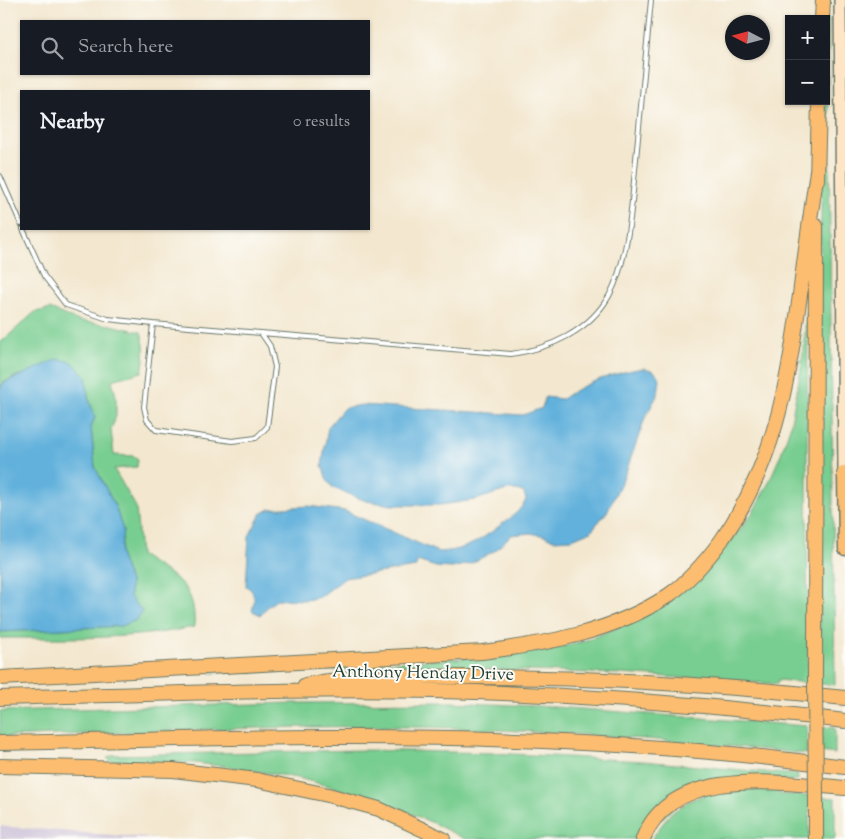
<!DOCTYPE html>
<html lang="en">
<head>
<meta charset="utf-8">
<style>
	body { margin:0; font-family:"Sorts Mill Goudy",serif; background:#20242c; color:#f1f3f6 }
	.controls { position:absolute; right:15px; top:15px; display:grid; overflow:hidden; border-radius:0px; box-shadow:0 1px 4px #0004 }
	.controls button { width:45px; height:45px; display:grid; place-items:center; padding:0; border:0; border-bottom:1px solid #363941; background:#171b24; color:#f1f3f6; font:25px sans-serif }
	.compass { position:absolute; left:725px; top:15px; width:45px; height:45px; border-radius:50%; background:#171b24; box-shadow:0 1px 4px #0004; rotate:276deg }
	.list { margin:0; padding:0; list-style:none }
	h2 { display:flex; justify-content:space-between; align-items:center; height:65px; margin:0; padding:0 20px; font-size:21px }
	h2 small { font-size:16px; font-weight:400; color:#9ea1a6 }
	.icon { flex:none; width:28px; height:28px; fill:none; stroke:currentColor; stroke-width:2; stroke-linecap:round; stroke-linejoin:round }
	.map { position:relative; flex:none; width:845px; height:839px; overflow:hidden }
	.search { position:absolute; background:#171b24; box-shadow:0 1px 4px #0004; left:20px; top:20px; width:350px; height:55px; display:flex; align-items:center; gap:12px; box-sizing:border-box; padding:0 18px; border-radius:0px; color:#9ea1a6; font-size:19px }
	.panel { position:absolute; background:#171b24; box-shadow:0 1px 4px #0004; left:20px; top:90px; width:350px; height:140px; border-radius:0px }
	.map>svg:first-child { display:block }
	.industrial { fill:#cabfd7 }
	.green { fill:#78cd90; stroke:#4c8562 }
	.water { fill:#62b1dc; stroke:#407788 }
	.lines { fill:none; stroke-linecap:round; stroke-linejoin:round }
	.lane-casing { stroke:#69786a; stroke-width:6 }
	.secondary-casing { stroke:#69786a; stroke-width:14 }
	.primary-casing { stroke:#69786a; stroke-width:15 }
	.highway-casing { stroke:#69786a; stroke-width:16 }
	.lane { stroke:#fff; stroke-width:4 }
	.secondary { stroke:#fee5c5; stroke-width:11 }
	.primary { stroke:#fcbd6f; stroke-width:12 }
	.highway { stroke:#fcbd6f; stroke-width:14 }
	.highway-bridge-casing { stroke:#69786a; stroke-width:16; stroke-linecap:butt }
	.highway-bridge { stroke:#fcbd6f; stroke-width:14 }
	.labels { text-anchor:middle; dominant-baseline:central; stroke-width:4; stroke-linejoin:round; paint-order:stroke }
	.street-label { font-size:18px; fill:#1f3d34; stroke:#fdfcf7 }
</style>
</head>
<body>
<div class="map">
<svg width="845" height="839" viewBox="0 0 845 839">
	<rect width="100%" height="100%" fill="#fdfcf7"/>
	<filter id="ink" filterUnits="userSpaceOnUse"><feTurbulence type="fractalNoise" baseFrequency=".02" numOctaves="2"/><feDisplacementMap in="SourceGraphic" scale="10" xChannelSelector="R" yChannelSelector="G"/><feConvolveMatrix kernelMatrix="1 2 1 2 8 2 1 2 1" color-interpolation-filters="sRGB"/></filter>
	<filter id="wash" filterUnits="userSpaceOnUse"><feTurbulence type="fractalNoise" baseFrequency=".0096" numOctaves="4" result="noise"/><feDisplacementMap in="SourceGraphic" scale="20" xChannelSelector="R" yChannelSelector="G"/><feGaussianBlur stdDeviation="1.12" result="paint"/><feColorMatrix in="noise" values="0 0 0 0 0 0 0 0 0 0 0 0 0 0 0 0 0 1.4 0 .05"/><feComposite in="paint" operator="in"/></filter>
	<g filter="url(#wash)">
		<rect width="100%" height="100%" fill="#f3e7cf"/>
		<path class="industrial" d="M0,826L158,839H0Z"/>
		<path class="green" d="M826,17L829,19L828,54L835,685L820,684L817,367L824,101H826Z
			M50,309L79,321L111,325L141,332C146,347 145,357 142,372L112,380L116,396V416L111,430L114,455L134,456L138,459L137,467L114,469L136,507L140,555C172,577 197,582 194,627C130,640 65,638 0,638V632L121,626L130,597V582L120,554L123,530L115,506L95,467L91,427L95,417L88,397L86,377L18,375L3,383L0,390V343L35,312Z
			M807,311L808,312L807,449L808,683L778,680L777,684L620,674L474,669L323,670L211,673L514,655L557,648L584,641L619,627L714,561L735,536L753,512L768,484L781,454L790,427L801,369Z
			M450,702L555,707L807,726V754C698,742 589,734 479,729C320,722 159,732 0,737V711L291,703Z
			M821,727L835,728V754L821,752Z
			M363,750L493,753L643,761L798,775V780L700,784L639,839H465L433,823L393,806L336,788L298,778L231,767L195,763L145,761H111L107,758L113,755Z
			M779,788V794L810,796L809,839H651L670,814L689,801L716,790Z
			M821,797L835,798V839H821Z"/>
		<path class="water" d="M58,359L72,362L86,377L88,397L95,417L91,427L95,467L115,506L123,530L120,554L130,582V597L142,611L137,620L121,626L0,632V390L3,383Z
			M643,368L654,371L660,379L658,394L645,418L626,472L607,512L591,531L572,539L553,540L546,536L530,533L511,535L496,550L472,563L452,568L436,567L417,561L416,567L345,578L320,597L306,600L278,599L268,606L261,615L252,611C255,600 256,592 246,586L249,536L261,514L270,509L308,506L345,511L438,552C465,551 481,540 502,524C512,517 520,511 526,500L524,493L517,490H507L475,500L440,505H392L366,501L333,488L327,480L322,465L328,427L344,408L362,405L523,415L542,408L545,397L562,399C585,382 615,373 643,368Z"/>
	</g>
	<g filter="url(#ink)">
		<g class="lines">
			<defs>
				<path id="lane" d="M0,176L21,224
					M23,229L44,276L66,305L108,319L153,324L261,333L270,346L275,367L267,427L256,438L232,441L156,430L147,420L144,407L153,324
					M261,333L511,354C550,349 589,331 609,296C629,260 632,200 636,159C641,106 646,53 651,0"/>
				<path id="secondary" d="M840,0L844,474"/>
				<path id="primary" d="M844,474L845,549"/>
				<path id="highway" d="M822,19L823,0
					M817,180L819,101
					M844,474L845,473
					M0,678L482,652C546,644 614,632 669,595C689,581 706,561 721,541C774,465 788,385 800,295C805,254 811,212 817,171
					M815,683L816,226
					M305,685C359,674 416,677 471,677C596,677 721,685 845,698
					M0,698C159,694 318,687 476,692C599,696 723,706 845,721
					M0,743C118,741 235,736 353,737C516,737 683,745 845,767
					M0,766L173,770L257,780L328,795L379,809L443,839
					M816,796V839
					M643,839C672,764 783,783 845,788"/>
			</defs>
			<use href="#lane" class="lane-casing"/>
			<use href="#secondary" class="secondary-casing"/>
			<use href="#primary" class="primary-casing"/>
			<use href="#highway" class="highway-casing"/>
			<use href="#lane" class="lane"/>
			<use href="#secondary" class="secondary"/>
			<use href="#primary" class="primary"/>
			<use href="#highway" class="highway"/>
			<defs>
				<path id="highway-bridge" d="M815,683L816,796"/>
			</defs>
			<use href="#highway-bridge" class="highway-bridge-casing"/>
			<use href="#highway-bridge" class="highway-bridge"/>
		</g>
	</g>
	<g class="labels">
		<g class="street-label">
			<text transform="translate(423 674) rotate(1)">Anthony Henday Drive</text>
		</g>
	</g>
</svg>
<div class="controls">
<button>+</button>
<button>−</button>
</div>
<svg class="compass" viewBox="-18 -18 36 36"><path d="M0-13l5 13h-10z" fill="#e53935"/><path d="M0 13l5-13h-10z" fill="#9ea1a6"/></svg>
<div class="search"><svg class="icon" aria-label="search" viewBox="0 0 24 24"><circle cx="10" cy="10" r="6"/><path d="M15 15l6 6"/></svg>Search here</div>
<section class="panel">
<h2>Nearby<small>0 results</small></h2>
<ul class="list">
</ul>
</section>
</div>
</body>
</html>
